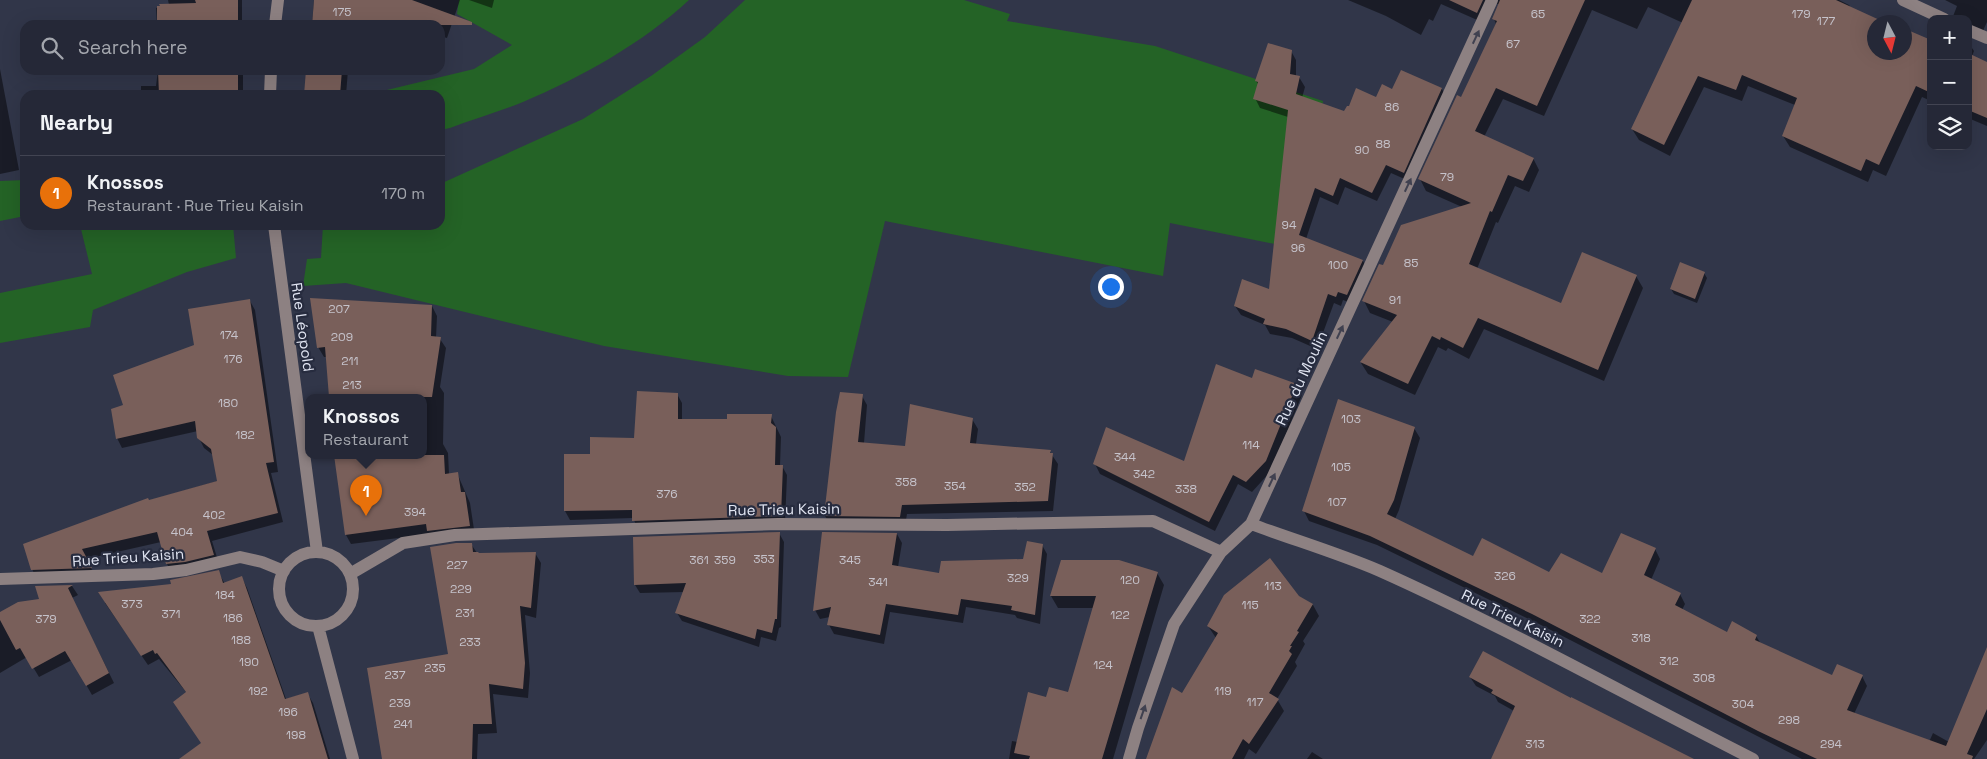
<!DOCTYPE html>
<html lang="en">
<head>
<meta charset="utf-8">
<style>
	body { margin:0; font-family:"Space Grotesk",sans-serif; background:#2d303f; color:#f1f3f6 }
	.controls { position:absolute; right:15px; top:15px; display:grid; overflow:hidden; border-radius:10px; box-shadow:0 5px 20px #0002 }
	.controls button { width:45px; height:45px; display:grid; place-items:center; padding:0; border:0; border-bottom:1px solid #424452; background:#252837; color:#f1f3f6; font:25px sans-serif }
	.compass { position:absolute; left:1867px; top:15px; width:45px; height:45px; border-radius:50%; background:#252837; box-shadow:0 5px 20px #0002; rotate:173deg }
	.you { position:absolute; left:1110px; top:286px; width:18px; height:18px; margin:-12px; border:4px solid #fff; border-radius:50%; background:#1a73e8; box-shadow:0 0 0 8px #1a73e833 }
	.badge { display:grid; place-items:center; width:32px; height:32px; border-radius:50%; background:#95b2f1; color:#fff; font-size:16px; font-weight:700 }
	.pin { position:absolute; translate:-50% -41px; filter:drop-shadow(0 1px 2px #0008) }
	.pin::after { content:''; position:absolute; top:26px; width:18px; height:15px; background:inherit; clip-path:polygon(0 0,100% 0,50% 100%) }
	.popup { position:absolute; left:305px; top:394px; width:122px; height:65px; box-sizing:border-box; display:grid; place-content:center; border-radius:10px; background:#252837; filter:drop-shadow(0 1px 4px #0005); font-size:16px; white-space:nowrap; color:#a3a6ad }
	.popup b { font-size:19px; color:#f1f3f6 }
	.popup::after { content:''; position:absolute; left:50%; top:100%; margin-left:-10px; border:10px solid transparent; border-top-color:#252837 }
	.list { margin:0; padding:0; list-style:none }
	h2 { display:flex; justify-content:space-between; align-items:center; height:65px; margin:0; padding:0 20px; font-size:21px }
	h2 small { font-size:16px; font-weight:400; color:#a3a6ad }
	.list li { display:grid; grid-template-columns:32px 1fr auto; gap:15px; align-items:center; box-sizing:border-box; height:75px; padding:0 20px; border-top:1px solid #424452 }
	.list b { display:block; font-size:19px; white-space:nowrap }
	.list p { margin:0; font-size:16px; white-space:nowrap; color:#a3a6ad }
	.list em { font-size:16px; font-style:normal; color:#a3a6ad }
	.icon { flex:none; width:28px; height:28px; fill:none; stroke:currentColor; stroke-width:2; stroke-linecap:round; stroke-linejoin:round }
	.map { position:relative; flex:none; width:1987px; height:759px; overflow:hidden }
	.search { position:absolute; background:#252837; box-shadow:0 5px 20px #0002; left:20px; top:20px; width:425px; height:55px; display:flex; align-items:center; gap:12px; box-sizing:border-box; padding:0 18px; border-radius:15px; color:#a3a6ad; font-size:19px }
	.panel { position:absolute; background:#252837; box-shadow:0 5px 20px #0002; left:20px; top:90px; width:425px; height:140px; border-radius:15px }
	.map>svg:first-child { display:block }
	.green { fill:#246326 }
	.shadow { fill:#0007 }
	.building { fill:#795f5a }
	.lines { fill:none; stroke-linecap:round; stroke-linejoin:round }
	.minor { stroke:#8d8182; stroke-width:12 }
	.oneway { fill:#404150 }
	.labels { text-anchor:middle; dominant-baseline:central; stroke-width:4.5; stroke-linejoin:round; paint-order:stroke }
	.number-label { font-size:12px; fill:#c6c3cb }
	.street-label { font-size:15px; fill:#e0e4f1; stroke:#272c3f }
</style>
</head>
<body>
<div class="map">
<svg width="1987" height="759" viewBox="0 0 1987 759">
	<rect width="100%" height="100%" fill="#313649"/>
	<path class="green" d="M459,0H689C643,43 580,78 523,102C499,112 474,119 450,128L440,130V95H366L474,69L512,45L457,14Z
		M745,0H964L1010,14L1007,21L1155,46L1323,101L1318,136L1275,244L1170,223L1163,276L885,221L848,377L788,376L604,346L346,283L303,286L307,259L321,258L323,225H440V184L583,119L651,76L705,37Z
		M25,180V216L0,221V181Z
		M80,225H233L236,258L187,272L93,310L90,327L0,343V293L92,274Z"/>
	<path class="shadow" d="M168,0H242V25H157L156,8L169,5Z
		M314,0H460L447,38L440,36V25H312Z
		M469,0H494L492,8Z
		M1348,0H1839L1849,5L1851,8L1881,22H1874V52H1904L1931,42V101L1922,97L1886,176L1873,170L1868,182L1790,147L1783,136L1795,105L1748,86L1742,101L1704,87L1670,156L1639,140L1632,129L1683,23L1648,7L1637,29L1592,10L1544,116L1503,99L1484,137L1533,158L1539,170L1529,192L1515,186L1498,223L1496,222L1477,269L1562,305L1636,276L1643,288L1604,381L1484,329L1469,359L1448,348L1446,351L1438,347L1415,395L1368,374L1361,363L1393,322L1370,313L1364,301L1384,267L1462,207L1426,191L1420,179L1462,99L1496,24L1494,19L1499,4H1494L1484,23L1441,4L1433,21L1429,19L1421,35L1386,16Z
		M1945,0H1987V22L1981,35L1973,33L1968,37V19H1952L1957,6Z
		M1968,42L1974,51L1972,56L1987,63V126L1968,118Z
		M1291,51L1296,60V77H1299L1305,87L1302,98L1345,113L1393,90L1401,71L1442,89L1447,99L1409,181L1391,173L1377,201L1345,187L1338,205L1320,197L1306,239L1363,261L1368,270L1353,304L1343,300L1341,306L1334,303L1317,349L1292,338L1270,334L1265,325L1241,315L1235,306L1270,291L1288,117L1260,108L1255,98L1258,84L1256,81Z
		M0,69L19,170L0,174Z
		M158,70H243V95H141V86H156Z
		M307,70H348L346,95H305Z
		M1704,273L1707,278L1697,303L1674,294L1671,289Z
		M250,301L255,310L278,472L271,473L283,522L212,541L219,564L172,573L167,564L161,542L86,559L96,577L37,579L32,569L148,501L218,481L213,455L204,448L199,438L198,431L122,448L117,438L124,406Z
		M432,306L437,316L436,338L440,339L446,348L440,387L444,393L443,444L448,453L449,474L457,473L470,503L475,536L430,534L351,544L346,535L335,455H424V397H331L327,357H324L318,347Z
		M1253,380L1296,385L1302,395L1271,471L1252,492L1238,484L1215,531L1100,474L1095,464L1185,463Z
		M677,394L682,403V420L728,421L771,416L781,437L780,466H782L787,475L785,524L638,529L633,518L570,520L565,511L591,455L636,440Z
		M862,396L867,405L864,443L906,447L972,419L978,429L976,444L1050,452L1058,464L1053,511L907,514L905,526H831L825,516Z
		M1414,428L1420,438L1399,510L1395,519L1474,558L1549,574L1602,575L1655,549L1660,559L1651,580L1680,594L1685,604L1682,610L1727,634L1756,636L1761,644L1833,676H1862L1867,686L1854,714L1929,742L1933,733L1949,742L1987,651V740L1974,759H1802L1539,624L1377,545L1309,521L1304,511Z
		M779,533L784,542L781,627L779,628L776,641L761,637L759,647L682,621L677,613L685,592L640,593L635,585Z
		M897,534L902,543L898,567L940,575L1024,561L1042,545L1047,554L1040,624L1017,618L1015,615L966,607L963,623L890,612L884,644L834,634L829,625L830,617L820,619L815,610Z
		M471,544L477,553H535L541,563L536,618L525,615L530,673L528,698L493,694L497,733L478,734L477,759H383L450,655Z
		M218,572L225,584L242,578L247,588L286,699L307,693L313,703L330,759H202V744L187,693L159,659L148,665L105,603Z
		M1157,573L1164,585L1113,759H1009L1012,741L1018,742L1047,699L1069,693L1094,608H1058L1051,596Z
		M72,586L78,595L72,598L114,683L92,695L72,660L39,677L27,657L0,673V613L41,600L37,587Z
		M1299,597L1313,605L1319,616L1303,641L1305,644L1295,662L1297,666L1277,699L1284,711L1256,754L1249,749L1244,759H1152L1183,695L1216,638L1208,626Z
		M1470,677L1571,700L1691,759H1492L1514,711L1498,702L1495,696L1476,686Z
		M1312,752L1323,759H1307Z"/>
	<path class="building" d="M195,0H238V25H157V6H160L159,4L196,3Z
		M314,0H412L472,22V25H312Z
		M1449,0H1483L1477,13Z
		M1500,0H1585L1537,106L1496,88L1475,131L1534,158L1523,181L1508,175L1492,212L1490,211L1469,264L1561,303L1582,252L1637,275L1598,370L1478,318L1463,348L1441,337L1440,340L1432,336L1408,384L1360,362L1397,315L1362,301L1379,264L1383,265L1401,225L1471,203L1418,179L1457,95L1461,97L1497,21L1492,19Z
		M1692,0H1836L1884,22H1874V52H1904V32L1909,34L1910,31L1931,40V93L1916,86L1879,165L1866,159L1861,171L1782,136L1797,98L1742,75L1736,90L1698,76L1664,145L1631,129Z
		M1268,43L1292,50L1290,74L1300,76L1296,94L1344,111L1347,106H1349L1356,88L1376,97L1382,84L1392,89L1401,70L1442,88L1404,173L1386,165L1372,193L1340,178L1333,196L1315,188L1299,235L1363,260L1347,295L1338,292L1336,297L1328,294L1312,341L1286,329L1263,324L1265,319L1234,306L1242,279L1269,289L1288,110L1253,99L1258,82L1255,81Z
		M1968,53L1987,62V118L1968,110Z
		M158,70H238V94L159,95Z
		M306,70H342L340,95H304Z
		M1680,262L1705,272L1695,299L1670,289Z
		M310,298L432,305L431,336L441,337L432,397H329L325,347L317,348Z
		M250,299L274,462L266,463L278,513L207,531L214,555L185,562L166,564L157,532L82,549L92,568L31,570L23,544L148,498L149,500L217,481L211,449L197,438L195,421L116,439L111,409L123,405L113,375L194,345L188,309Z
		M1216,364L1252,378L1255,369L1297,384L1266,461L1246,482L1233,475L1209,522L1093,464L1106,427L1184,461Z
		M637,391L678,393V419H727V414H772L771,423L776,427L775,465H783L781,516L632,521V510L564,511V454H590V437L634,438Z
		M840,392L863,394L858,442L905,446L910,404L973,418L970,443L1051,450L1050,453H1053L1048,501L902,505L900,517L824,516L836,412Z
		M1338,399L1415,427L1394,500L1387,514L1473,556L1482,538L1549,572L1561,553L1602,573L1621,533L1656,548L1644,575L1681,593L1675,605L1727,632L1732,621L1757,635L1755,640L1832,675L1837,664L1863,675L1847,710L1946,746L1987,647V709L1967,754L1973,756L1972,759H1817L1758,731L1532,614L1370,536L1302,511Z
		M334,455H444L445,474L458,472L461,492H465L470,526L427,531L426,524L345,535Z
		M780,532L777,619H775L772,633L757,629L755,639L675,613L686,583L634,585L633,537Z
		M822,532L897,533L892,565L939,573L941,561L1023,559L1027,541L1043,544L1035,615L1011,610L1012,606L961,599L958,615L886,604L880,635L827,625L831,607L813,611Z
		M456,543H472L473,552H478L479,553L536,552L531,608L520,606L525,663L523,689L489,684L492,724H473L472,759H382L367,668L448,654L430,547Z
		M1270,558L1299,596L1313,604L1297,631L1299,632L1290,646H1292L1289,651L1292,654L1269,693L1279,699L1249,744L1243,739L1232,759H1146L1172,687L1182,693L1218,633L1207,626L1224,595Z
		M1061,560H1119L1158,572L1102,759H1029L1030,756L1014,753L1028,692L1046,697L1049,687L1068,692L1096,596H1050Z
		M219,570L223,583L242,576L285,699L308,692L328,759H179L201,743L173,702L186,692L157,653L155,654L153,650L141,656L98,592L171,584L170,580Z
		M73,585L68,588L109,673L86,686L65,651L32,669L20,648L16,650L0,620V612L18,602L39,599L35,586Z
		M1483,651L1571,698V697L1694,759H1491L1515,706L1491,693L1493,690L1469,677Z"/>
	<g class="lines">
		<path class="minor" d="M1903,0L1944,19
			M275,25L278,0
			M1968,30L1987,38
			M270,95L271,70
			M274,225L317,552
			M1251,524C1294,540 1338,553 1380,571C1507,628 1628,696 1753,759
			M279 589a37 37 0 1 1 74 0a37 37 0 1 1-74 0Z
			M350,574L403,543L455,535L778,524L947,525L1153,521L1221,552
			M0,579L153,574L186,570L240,557L262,562L284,571
			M318,626L353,759
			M1129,759L1138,728L1174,624L1221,552L1251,524L1492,0"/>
	</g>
	<defs><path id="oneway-solid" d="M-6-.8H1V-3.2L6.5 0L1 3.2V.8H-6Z" transform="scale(1.25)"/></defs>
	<g class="oneway">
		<use href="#oneway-solid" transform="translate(1476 37) rotate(-65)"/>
		<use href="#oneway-solid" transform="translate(1408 185) rotate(-65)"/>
		<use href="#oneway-solid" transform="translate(1340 332) rotate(-65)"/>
		<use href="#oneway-solid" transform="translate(1272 480) rotate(-65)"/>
		<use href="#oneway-solid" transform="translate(1143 712) rotate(-71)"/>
	</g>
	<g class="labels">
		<g class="number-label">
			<text x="342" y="12">175</text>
			<text x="1538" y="14">65</text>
			<text x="1801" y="14">179</text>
			<text x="1826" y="21">177</text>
			<text x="1513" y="44">67</text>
			<text x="1392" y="107">86</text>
			<text x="1383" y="144">88</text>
			<text x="1362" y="150">90</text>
			<text x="1447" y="177">79</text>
			<text x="1289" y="225">94</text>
			<text x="1298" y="248">96</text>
			<text x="1411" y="263">85</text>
			<text x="1338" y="265">100</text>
			<text x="1395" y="300">91</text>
			<text x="339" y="309">207</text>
			<text x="229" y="335">174</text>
			<text x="342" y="337">209</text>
			<text x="233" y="359">176</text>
			<text x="350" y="361">211</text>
			<text x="352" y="385">213</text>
			<text x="228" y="403">180</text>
			<text x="1351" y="419">103</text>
			<text x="245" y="435">182</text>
			<text x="1251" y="445">114</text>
			<text x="1125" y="457">344</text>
			<text x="1341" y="467">105</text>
			<text x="1144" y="474">342</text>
			<text x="906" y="482">358</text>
			<text x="955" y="486">354</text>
			<text x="1025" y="487">352</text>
			<text x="1186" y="489">338</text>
			<text x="667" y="494">376</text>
			<text x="1337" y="502">107</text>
			<text x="415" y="512">394</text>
			<text x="214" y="515">402</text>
			<text x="182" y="532">404</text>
			<text x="764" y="559">353</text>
			<text x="699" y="560">361</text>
			<text x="725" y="560">359</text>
			<text x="850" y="560">345</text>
			<text x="457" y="565">227</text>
			<text x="1505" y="576">326</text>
			<text x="1018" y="578">329</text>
			<text x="1130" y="580">120</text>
			<text x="878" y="582">341</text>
			<text x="1273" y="586">113</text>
			<text x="461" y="589">229</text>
			<text x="225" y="595">184</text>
			<text x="132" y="604">373</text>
			<text x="1250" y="605">115</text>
			<text x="465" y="613">231</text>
			<text x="171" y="614">371</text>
			<text x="1120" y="615">122</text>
			<text x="233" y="618">186</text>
			<text x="46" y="619">379</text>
			<text x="1590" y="619">322</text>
			<text x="1641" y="638">318</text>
			<text x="241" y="640">188</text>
			<text x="470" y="642">233</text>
			<text x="1669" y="661">312</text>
			<text x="249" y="662">190</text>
			<text x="1103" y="665">124</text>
			<text x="435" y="668">235</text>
			<text x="395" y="675">237</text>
			<text x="1704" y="678">308</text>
			<text x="258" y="691">192</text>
			<text x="1223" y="691">119</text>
			<text x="1255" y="702">117</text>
			<text x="400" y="703">239</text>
			<text x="1743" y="704">304</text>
			<text x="288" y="712">196</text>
			<text x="1789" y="720">298</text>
			<text x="403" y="724">241</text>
			<text x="296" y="735">198</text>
			<text x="1535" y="744">313</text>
			<text x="1831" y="744">294</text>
		</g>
		<g class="street-label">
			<text transform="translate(303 327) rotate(82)">Rue Léopold</text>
			<text transform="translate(1301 378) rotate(-65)">Rue du Moulin</text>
			<text transform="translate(784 509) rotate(-1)">Rue Trieu Kaisin</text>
			<text transform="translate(128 557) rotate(-4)">Rue Trieu Kaisin</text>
			<text transform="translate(1513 618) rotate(26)">Rue Trieu Kaisin</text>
		</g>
	</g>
</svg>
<div class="controls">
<button>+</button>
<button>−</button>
<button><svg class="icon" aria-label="layers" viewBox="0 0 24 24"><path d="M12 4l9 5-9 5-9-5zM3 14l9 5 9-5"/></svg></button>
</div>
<svg class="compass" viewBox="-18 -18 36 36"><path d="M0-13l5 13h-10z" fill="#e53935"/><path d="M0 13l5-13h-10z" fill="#a3a6ad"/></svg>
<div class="you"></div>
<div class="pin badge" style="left:366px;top:516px;background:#e8710a">1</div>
<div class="popup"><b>Knossos</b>Restaurant</div>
<div class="search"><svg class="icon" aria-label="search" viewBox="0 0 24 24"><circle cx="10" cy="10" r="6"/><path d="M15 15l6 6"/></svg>Search here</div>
<section class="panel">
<h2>Nearby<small></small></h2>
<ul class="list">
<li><span class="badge" style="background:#e8710a">1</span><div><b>Knossos</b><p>Restaurant · Rue Trieu Kaisin</p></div><em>170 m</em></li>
</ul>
</section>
</div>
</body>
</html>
